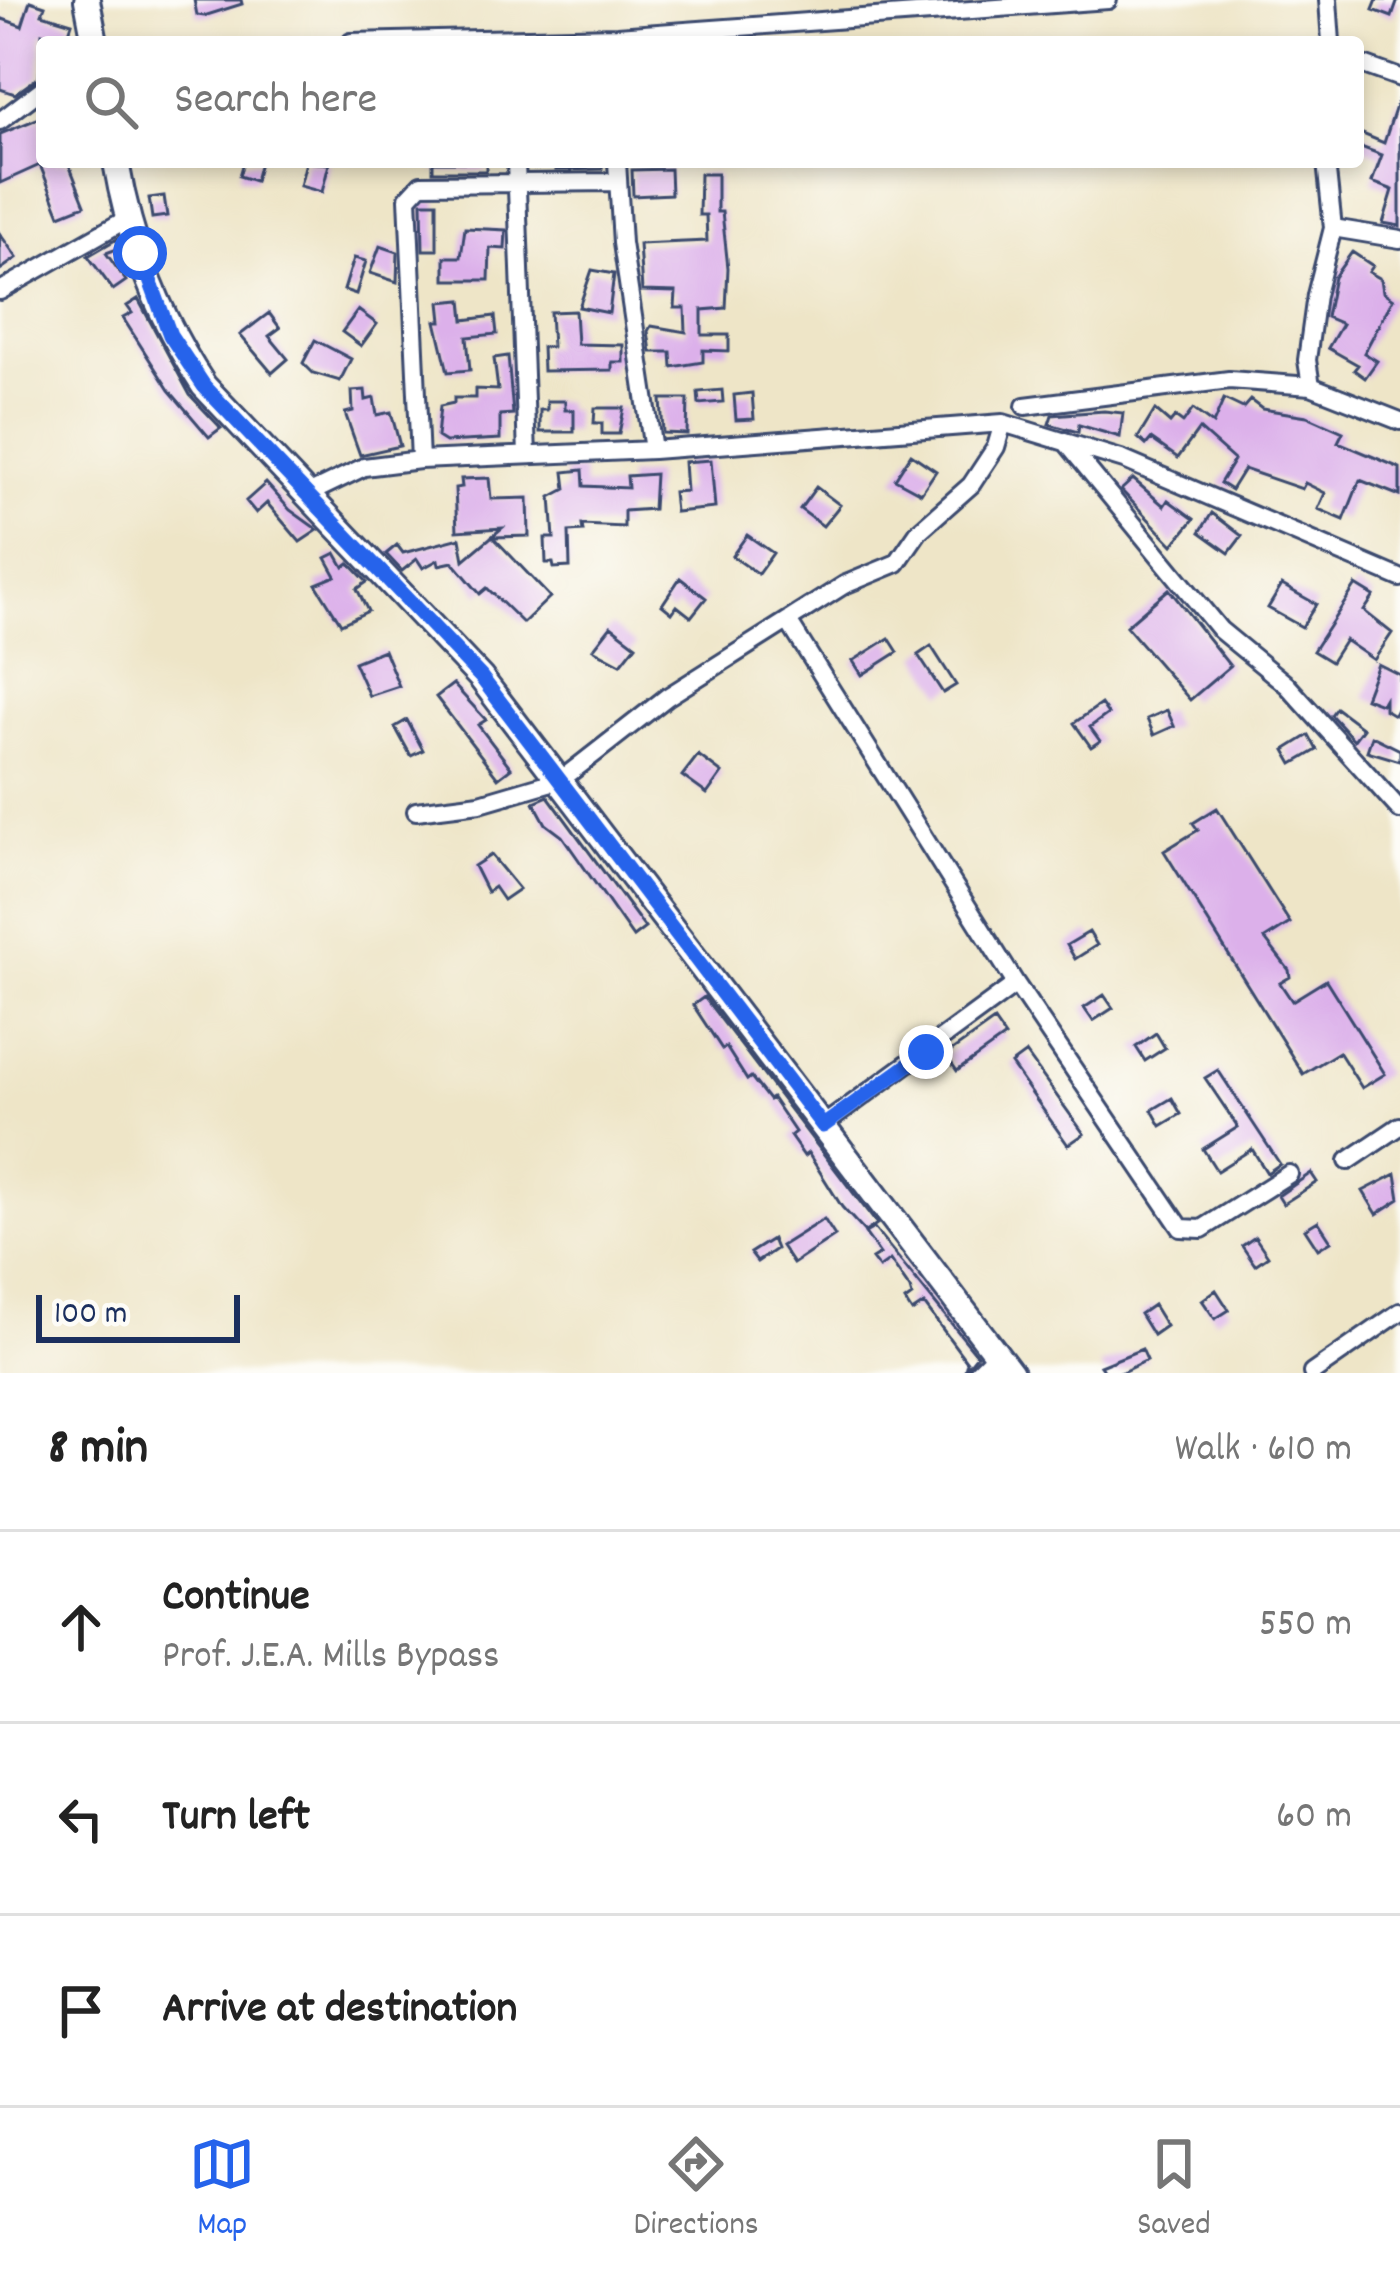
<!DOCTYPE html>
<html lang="en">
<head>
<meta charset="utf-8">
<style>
	body { margin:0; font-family:Dekko,sans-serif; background:#f2f2f2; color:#222 }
	.scale { position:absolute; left:36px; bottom:30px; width:204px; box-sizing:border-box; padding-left:12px; border:6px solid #1b2f5e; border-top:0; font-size:33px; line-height:42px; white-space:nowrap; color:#1b2f5e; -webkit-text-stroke:9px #fdfcf7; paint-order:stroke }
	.stop { position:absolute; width:36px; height:36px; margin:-27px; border:9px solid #2563eb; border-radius:50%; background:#fff }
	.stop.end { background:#2563eb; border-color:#fff; box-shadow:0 3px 12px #0008 }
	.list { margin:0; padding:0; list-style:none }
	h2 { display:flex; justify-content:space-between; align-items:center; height:156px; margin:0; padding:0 48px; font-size:51px }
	h2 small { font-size:39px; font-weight:400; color:#767676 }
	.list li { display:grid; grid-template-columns:78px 1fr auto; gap:36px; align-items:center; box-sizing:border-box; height:192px; padding:0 48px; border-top:3px solid #e0e0e0 }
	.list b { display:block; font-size:45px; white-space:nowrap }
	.list p { margin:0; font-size:39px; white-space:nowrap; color:#767676 }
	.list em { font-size:39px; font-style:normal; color:#767676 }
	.icon { flex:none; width:66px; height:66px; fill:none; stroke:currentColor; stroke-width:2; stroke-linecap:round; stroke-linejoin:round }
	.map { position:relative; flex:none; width:1400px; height:1373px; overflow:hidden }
	.search { position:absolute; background:#fff; box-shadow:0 6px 18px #0003; left:36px; right:36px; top:36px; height:132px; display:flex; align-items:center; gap:30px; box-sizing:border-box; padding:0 42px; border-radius:12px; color:#767676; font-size:45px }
	.sheet { height:732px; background:#fff }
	nav { display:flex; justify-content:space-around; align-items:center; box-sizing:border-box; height:168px; border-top:3px solid #e0e0e0; background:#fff; font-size:33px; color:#767676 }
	nav a { display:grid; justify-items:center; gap:6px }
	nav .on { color:#2563eb }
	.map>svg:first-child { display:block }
	.building { fill:#dcb0ea }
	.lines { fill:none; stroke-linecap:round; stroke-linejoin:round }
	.street-casing { stroke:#3b4a6e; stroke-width:22 }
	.secondary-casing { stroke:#3b4a6e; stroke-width:30 }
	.street { stroke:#fff; stroke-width:16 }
	.secondary { stroke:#fff; stroke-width:24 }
	.route { stroke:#2563eb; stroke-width:15 }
</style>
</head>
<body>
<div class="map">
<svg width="1400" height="1373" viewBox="0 0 1400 1373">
	<rect width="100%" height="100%" fill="#fdfcf7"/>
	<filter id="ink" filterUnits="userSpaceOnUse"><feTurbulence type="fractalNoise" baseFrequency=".00833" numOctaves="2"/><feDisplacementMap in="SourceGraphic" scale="24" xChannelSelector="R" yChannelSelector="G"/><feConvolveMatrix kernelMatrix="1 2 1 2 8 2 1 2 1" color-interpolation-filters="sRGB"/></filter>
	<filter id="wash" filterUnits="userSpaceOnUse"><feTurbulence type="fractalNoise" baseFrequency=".004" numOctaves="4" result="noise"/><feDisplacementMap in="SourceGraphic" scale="48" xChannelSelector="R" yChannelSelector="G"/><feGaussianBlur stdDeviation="2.7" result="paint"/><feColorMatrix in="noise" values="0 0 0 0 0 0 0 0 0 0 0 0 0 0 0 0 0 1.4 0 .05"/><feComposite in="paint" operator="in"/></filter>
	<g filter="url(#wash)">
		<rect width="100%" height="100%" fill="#eee5c7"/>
		<g id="blocks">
			<path class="building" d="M194,0H241L242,4L204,16L197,15Z
				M1377,0H1398L1392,17L1373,10Z
				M30,1L45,6L42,14L72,23L66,41L42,33L39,77L15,94L0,89V18L22,26Z
				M1398,100L1400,101V226L1383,223L1393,190L1372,182L1382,155L1358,146V132L1384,143Z
				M42,117V162H68L85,205L60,215L40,165L0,183V134Z
				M243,162H260L255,181L239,176Z
				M306,162L329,164L322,192L300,186Z
				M433,162H486V171H433Z
				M556,162H603L602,169L556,170Z
				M670,169L671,194L633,196L632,170Z
				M700,174H717V212H722L728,268L726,308L702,310V335H729V351L703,350V362L672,367L671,352H651L648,331L651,326L686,332L685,308H675L676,292L642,291L639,244L707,241L706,215H699Z
				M164,196L167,216L152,218L149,198Z
				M422,202H437V250H423Z
				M465,228L506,230L505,249L490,248L489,280H445V257H461Z
				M0,234L17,258L0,270Z
				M117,239L120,248L106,253L126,281L113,290L88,256Z
				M380,246L398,252L397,282L370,273Z
				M1352,252L1373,266L1369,272L1381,279L1383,292L1393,299L1364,353L1377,361L1365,378L1354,370L1358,365L1328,348L1342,324L1326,317L1334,277Z
				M354,258L366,261L356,294L344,290Z
				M592,270L614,274L609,313L579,307Z
				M138,299L190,395L221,428L209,437L169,390L123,318L132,313L127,306Z
				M462,300L464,320L495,316L497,334L467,337L470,370L448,372L436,321H442L440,302Z
				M358,310L377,324L361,346L342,332Z
				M575,311L577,344L623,345V362H612V370L543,371L542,347H552L550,312Z
				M269,313L280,328L269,336L288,359L272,373L240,335Z
				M315,340L351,359L340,381L313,373L303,363Z
				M508,356L513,414L500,415V439L445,442L437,437L440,406L454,403V398H475V389L498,390L494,358Z
				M365,390L366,400L374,398L377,415L391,412L400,446L360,455L345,413L353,411L352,391Z
				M722,390L723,402L699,404L698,392Z
				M752,393L754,419L736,420L734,395Z
				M661,399H688L687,434L663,433Z
				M1224,399L1243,408L1250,400L1262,409L1307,416L1343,432L1338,442L1400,468V496L1360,480L1344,520L1318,509L1325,493L1305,483L1302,489L1244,469L1231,490L1220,483L1234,460L1199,429L1178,458L1151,439L1146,445L1138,438L1155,410L1170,423L1175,417L1183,423L1193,409L1213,424Z
				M547,401H565V410H574V432H540V410H547Z
				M595,408H624L619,434H602V423H594Z
				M1104,411L1123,413L1120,437L1079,425L1078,432L1049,424L1052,415Z
				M911,454L936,471L921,493L895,479Z
				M711,460L715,508L675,512L673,492L686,491L684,462Z
				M583,470L584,486L628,488L627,476L655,474L653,509L624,511V527L582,525L583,531L569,532L570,567L554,568L553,563H546L545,538H554L551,497L566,489L564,472Z
				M489,478L491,499L528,498L529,536L493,537L550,597L523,623L487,588L480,594L453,562L439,565L438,560L423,568L417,559L402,571L386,554L397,545L403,553L460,538L464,560L502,528L457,531L455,488L462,487L461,479Z
				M1133,479L1164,506L1168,500L1194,519L1173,545L1121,490Z
				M266,483L290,510L318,530L300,542L267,503L256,513L246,501Z
				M816,487L840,505L823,526L800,509Z
				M1212,513L1242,536L1229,553L1200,532Z
				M747,535L773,553L758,574L732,556Z
				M336,553L344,567L349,563L367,582L357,589L368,611L341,624L316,584L336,576L326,558Z
				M680,578L706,598L691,617L677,606L672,613L662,605Z
				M1282,585L1316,604L1302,627L1268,608Z
				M1356,585L1374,596L1364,611L1392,633L1374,660L1345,640L1331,662L1313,651Z
				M1169,589L1230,666L1190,700L1126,626Z
				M611,626L636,645L621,664L593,649Z
				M889,638L898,652L862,675L853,661Z
				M931,646L956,685L943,693L918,655Z
				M384,650L399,686L369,696L354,662Z
				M1378,664L1400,675V703L1394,715L1384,709V699L1381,704L1365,698Z
				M453,684L486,720L478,725L511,768L498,778L436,697Z
				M1101,704L1108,714L1090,727L1100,741L1091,747L1074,723Z
				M1336,708L1363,728L1354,740L1331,715Z
				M1167,710L1174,726L1154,735L1147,719Z
				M407,720L423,750L411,756L395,727Z
				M1309,735L1317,750L1293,764L1285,750Z
				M1372,736L1400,750V761L1367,751Z
				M698,755L722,773L707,794L682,776Z
				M548,796L645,928L633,937L562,836L546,824L534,802Z
				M1217,808L1290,923L1265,939L1289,970L1290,977L1280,983L1292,1001L1326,980L1385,1074L1362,1088L1339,1052L1303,1074L1164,851L1198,830L1193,823Z
				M491,855L519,889L503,900L494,887L487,892L474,866Z
				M1089,932L1097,945L1075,959L1067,945Z
				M1104,995L1113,1008L1093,1021L1084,1008Z
				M704,997L877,1224L865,1232L842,1207L808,1153L804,1156L790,1136L795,1132L772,1098L769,1100L751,1077L747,1080L726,1047L722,1049L693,1005Z
				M994,1021L1005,1037L957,1071L946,1055Z
				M1156,1033L1165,1048L1145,1061L1136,1047Z
				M1026,1053L1084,1134L1068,1145L1011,1064Z
				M1218,1070L1280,1164L1267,1173L1252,1149L1217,1171L1203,1149L1238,1127L1205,1078Z
				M1172,1098L1181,1114L1161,1126L1152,1110Z
				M1311,1173L1317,1182L1283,1204L1278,1196Z
				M1396,1174L1400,1199L1377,1214L1363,1191Z
				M824,1219L835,1236L793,1264L781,1246Z
				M1318,1221L1331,1241L1318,1249L1305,1229Z
				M874,1228L977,1355L965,1370L967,1362L924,1304L912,1312L905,1301L912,1296L910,1289L890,1260L879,1268L872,1259L880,1254L865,1233Z
				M1255,1237L1268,1256L1255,1265L1242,1246Z
				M772,1239L776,1249L757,1262L750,1253Z
				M1216,1290L1229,1310L1215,1319L1202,1300Z
				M1153,1305L1166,1326L1153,1335L1140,1314Z
				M1142,1349L1147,1360L1120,1373H1105L1100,1366Z"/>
		</g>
	</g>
	<g filter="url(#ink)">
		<use href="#blocks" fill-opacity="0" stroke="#3b4a6e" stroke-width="3"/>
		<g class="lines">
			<defs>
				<path id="street" d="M1328,0L1331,42
					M351,42L617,36L1108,0
					M1358,63L1400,78
					M0,121L42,89
					M516,162L527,455
					M617,162L622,243L653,450
					M1333,228L1400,239
					M0,291L125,220
					M1311,386L1307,360L1316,295L1333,228L1326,162
					M1025,406L1229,380L1311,386L1400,421
					M1065,441L1220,630L1287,685L1400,810
					M420,460L408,198L421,184L617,182
					M304,496L364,467L420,460L653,450L1003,423L1124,460L1400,578
					M788,621L1016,984L1181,1228L1202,1229L1289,1174
					M416,811L480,803L562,779L667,697L844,585L897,563L919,531L971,485L996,447L1003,423
					M822,1126L1016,984
					M1348,1161L1400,1126
					M977,1373L996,1354
					M1312,1373L1400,1312"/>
				<path id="secondary" d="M87,0L95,42
					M116,162C130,244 158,317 204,386L481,678L1011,1373"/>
			</defs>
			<use href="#street" class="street-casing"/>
			<use href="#secondary" class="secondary-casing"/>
			<use href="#street" class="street"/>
			<use href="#secondary" class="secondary"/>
		</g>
	</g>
	<g class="lines" filter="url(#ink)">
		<path class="route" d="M140,253L170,335L204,386L481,677L823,1126L926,1052"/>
	</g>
</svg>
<div class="scale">100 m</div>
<div class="stop" style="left:140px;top:253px"></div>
<div class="stop end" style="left:926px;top:1052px"></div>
<div class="search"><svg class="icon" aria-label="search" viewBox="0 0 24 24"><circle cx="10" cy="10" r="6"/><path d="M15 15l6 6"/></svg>Search here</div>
</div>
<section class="sheet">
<h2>8 min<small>Walk · 610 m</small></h2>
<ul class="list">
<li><svg class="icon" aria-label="ahead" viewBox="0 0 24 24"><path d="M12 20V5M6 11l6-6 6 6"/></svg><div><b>Continue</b><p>Prof. J.E.A. Mills Bypass</p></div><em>550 m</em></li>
<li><svg class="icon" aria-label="left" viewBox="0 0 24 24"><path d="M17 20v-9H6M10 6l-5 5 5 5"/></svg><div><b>Turn left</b></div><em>60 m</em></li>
<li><svg class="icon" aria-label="arrive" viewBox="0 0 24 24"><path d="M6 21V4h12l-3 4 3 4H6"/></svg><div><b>Arrive at destination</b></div></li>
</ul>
</section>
<nav>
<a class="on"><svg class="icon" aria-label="map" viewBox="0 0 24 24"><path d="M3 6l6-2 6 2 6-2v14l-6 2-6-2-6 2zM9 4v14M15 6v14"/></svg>Map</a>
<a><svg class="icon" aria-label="directions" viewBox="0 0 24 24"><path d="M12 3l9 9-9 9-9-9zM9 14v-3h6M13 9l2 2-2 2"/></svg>Directions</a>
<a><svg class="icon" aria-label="saved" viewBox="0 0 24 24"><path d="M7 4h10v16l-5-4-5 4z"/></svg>Saved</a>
</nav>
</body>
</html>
